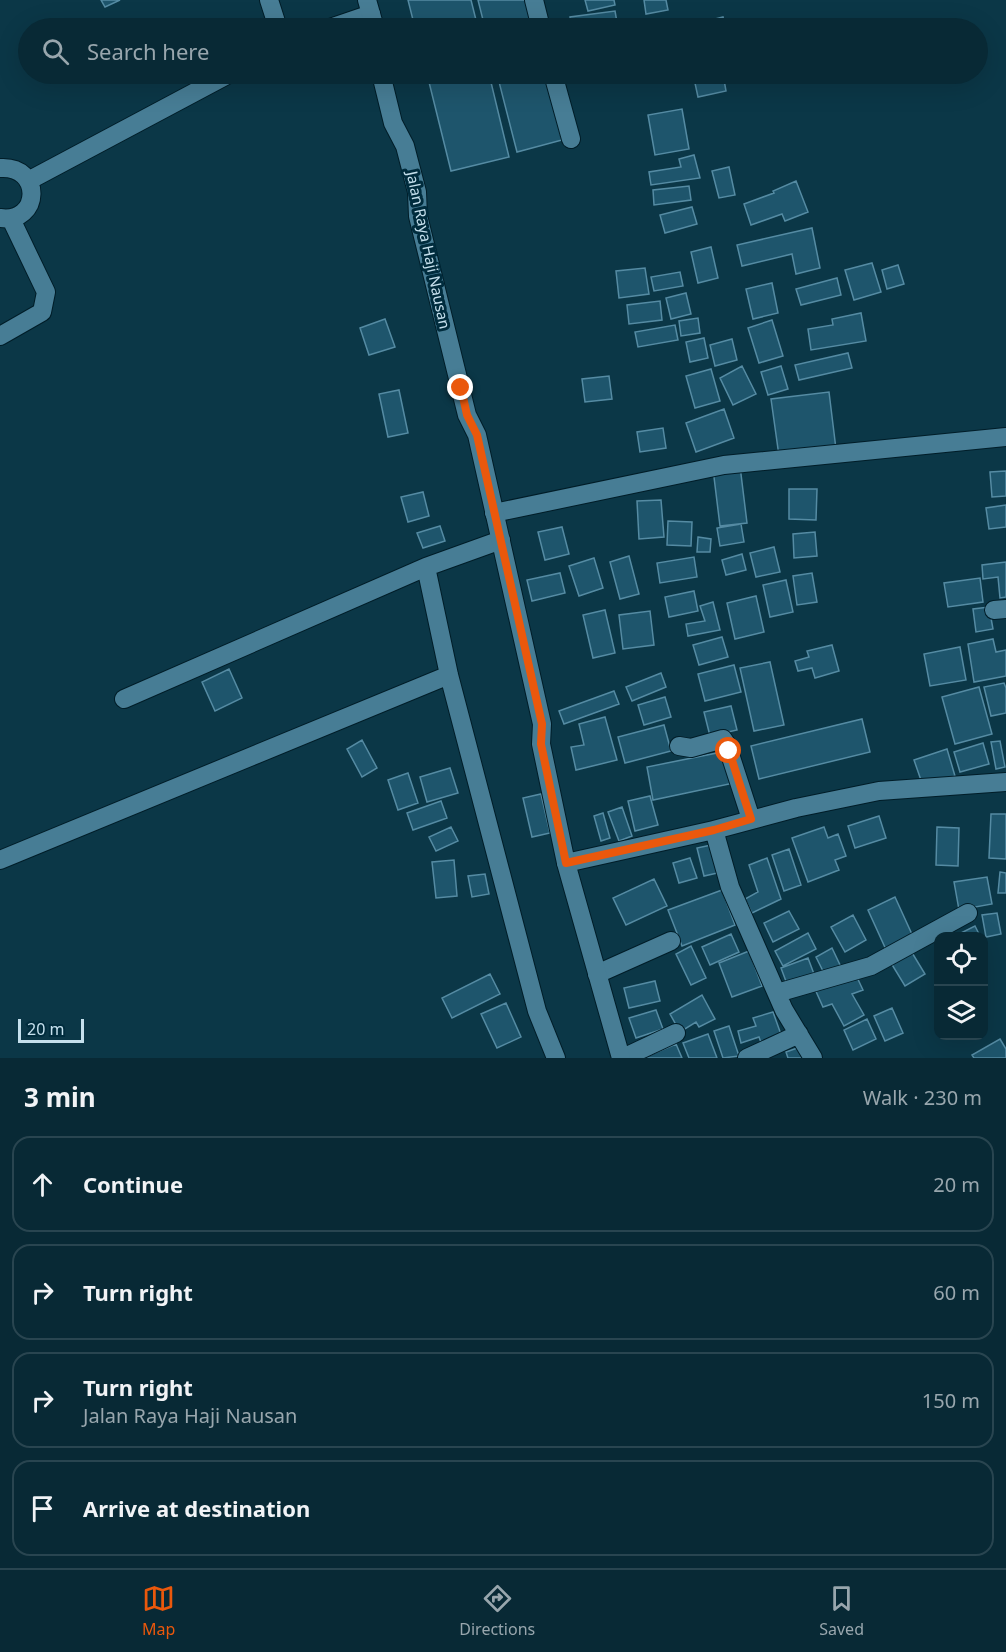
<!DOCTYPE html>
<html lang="en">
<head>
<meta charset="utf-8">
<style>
	body { margin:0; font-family:"Noto Sans",sans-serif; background:#163541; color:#f1f3f6 }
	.controls { position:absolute; right:18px; bottom:18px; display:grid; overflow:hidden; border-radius:12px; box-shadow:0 6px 24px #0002 }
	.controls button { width:54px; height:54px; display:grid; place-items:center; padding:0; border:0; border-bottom:2px solid #294550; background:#082935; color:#f1f3f6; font:30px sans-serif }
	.scale { position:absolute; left:18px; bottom:15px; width:66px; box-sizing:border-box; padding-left:6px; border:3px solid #c5e0ed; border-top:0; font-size:16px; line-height:21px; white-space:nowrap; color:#c5e0ed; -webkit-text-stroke:4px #002c3d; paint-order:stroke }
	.stop { position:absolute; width:18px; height:18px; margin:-14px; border:4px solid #ea580c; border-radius:50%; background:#fff }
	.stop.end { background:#ea580c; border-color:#fff; box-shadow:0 2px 6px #0008 }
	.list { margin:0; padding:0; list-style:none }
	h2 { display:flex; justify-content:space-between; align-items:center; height:78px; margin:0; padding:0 24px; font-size:26px }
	h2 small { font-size:20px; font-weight:400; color:#98a6ad }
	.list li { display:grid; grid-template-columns:39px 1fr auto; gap:18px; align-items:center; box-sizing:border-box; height:96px; margin:0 12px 12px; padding:0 12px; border:2px solid #294550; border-radius:18px }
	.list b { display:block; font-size:22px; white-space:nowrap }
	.list p { margin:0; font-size:20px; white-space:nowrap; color:#98a6ad }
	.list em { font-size:20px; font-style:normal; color:#98a6ad }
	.icon { flex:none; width:33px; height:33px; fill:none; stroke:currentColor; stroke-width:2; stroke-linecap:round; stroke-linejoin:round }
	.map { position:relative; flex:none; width:1006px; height:1058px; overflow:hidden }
	.search { position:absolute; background:#082935; box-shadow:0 6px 24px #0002; left:18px; right:18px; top:18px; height:66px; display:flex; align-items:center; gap:15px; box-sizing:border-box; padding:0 21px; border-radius:33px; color:#98a6ad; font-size:22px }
	.sheet { height:510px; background:#082935 }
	nav { display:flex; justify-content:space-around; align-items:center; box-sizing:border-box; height:84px; border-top:2px solid #294550; background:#082935; font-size:16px; color:#98a6ad }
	nav a { display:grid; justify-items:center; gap:3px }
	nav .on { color:#ea580c }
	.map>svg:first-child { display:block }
	.building { fill:#1e556c; stroke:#558ba3; stroke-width:1.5 }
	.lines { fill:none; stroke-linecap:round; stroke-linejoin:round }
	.minor-casing { stroke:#011d28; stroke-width:20 }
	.tertiary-casing { stroke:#011d28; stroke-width:20 }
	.minor { stroke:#477d95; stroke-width:18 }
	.tertiary { stroke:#477d95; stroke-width:18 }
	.route { stroke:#ea580c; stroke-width:8 }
	.labels { text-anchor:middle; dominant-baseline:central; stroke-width:6; stroke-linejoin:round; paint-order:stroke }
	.street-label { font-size:15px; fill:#c5e0ed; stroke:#002c3d }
</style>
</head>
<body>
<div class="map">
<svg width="1006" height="1058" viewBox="0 0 1006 1058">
	<rect width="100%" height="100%" fill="#0b3747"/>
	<path class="building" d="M101,0H120L105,7Z
		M408,0H471L478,28H415Z
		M478,0H527L534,28H485Z
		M585,0H614L615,5L588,11Z
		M644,0H666L668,10L646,14Z
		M615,11L618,28H571L570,17Z
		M723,17L726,28H702L700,23Z
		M691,24V28H674L673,26Z
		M427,74H489L509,157L451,171Z
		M497,74H545L562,140L517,152Z
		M693,74H723L726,91L698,97Z
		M682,109L689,149L655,155L648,115Z
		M694,155L700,178L651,185L649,172L681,167L679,159Z
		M729,167L735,195L719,198L712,171Z
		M796,181L808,212L785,221L782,214L751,225L744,204L774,193L773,191Z
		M689,186L691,200L654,205L653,190Z
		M692,207L697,224L665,233L660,215Z
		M812,228L820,268L796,274L792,254L742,266L737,245Z
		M711,247L718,278L698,283L691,252Z
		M872,263L881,292L854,300L845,270Z
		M898,265L904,284L887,289L882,270Z
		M645,268L649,294L619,298L616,271Z
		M680,272L683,286L654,291L651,277Z
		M837,278L841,295L801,305L796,289Z
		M772,283L778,313L753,319L746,289Z
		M686,293L691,314L671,319L666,298Z
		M660,301L662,320L629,324L627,305Z
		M861,313L866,341L811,350L808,329L833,325L832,319Z
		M698,318L700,333L681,336L679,321Z
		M385,319L395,347L369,355L360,328Z
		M772,320L783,356L759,363L748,328Z
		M675,325L678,340L638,347L635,332Z
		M704,338L708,358L690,362L686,342Z
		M732,339L737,360L715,366L710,345Z
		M848,353L852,368L799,380L795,365Z
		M742,366L756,394L733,405L720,378Z
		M781,366L788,389L768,395L761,372Z
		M711,369L720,401L695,408L686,376Z
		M609,376L612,399L585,402L582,379Z
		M399,390L408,433L388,437L379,394Z
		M829,392L836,449L779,456L771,399Z
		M724,409L734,438L696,452L686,423Z
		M663,428L666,448L640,452L637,432Z
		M740,466L747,523L720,526L713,469Z
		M1006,471V496L992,497L990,472Z
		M789,489H817L816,520L789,519Z
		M423,492L429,516L408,522L401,497Z
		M661,500L664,537L639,539L637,501Z
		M1006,505V527L989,529L986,508Z
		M668,521L692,522L691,546L667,545Z
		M741,524L744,542L720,546L717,528Z
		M440,526L445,541L423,548L417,533Z
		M562,527L569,554L545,560L538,532Z
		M815,532L817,556L794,558L793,534Z
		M698,537L711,539L710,552H697Z
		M774,547L780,572L756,577L750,553Z
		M742,554L746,570L726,575L722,560Z
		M629,556L639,594L620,599L610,562Z
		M694,557L697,577L660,583L657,563Z
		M594,558L603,588L579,596L569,566Z
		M1006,562V597L1000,598L998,577L983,579L982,565Z
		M560,573L565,593L532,601L527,580Z
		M812,573L817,602L797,605L793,576Z
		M980,578L983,602L948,607L944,583Z
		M786,580L793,612L770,617L763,585Z
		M694,591L698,611L669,617L665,597Z
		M756,596L764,632L735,639L727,603Z
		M713,602L720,630L688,636L686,624L705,621L700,606Z
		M989,607L993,629L976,632L973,609Z
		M605,610L615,653L593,658L583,615Z
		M650,611L654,645L623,649L619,615Z
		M722,637L728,657L699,665L693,645Z
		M993,639L996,652L1006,650V676L974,682L968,644Z
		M832,645L839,671L815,678L812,668L798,671L795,661L809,657L807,651Z
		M960,647L966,680L930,686L924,654Z
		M770,662L784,725L754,731L740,668Z
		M734,665L741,692L705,701L698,674Z
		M229,669L242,698L215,711L202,682Z
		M661,673L666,687L632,701L626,687Z
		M1004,683L1006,688V713L991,716L984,687Z
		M979,687L992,734L955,744L942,697Z
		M614,691L619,704L564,724L559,711Z
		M665,697L671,717L644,725L638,705Z
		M731,706L737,730L710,736L704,712Z
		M605,717L617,760L576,770L571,747L584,745L579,724Z
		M862,719L870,752L759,779L751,746Z
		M664,725L671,751L625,763L618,737Z
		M362,740L377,768L362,777L347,749Z
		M1000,741L1005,767L996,769L991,742Z
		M983,743L989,764L960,772L954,752Z
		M947,749L955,776L923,786L914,760Z
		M727,751L734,783L653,800L647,767Z
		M450,768L458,793L427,802L420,777Z
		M408,773L418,803L398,810L388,780Z
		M541,794L550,833L532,837L523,798Z
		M650,796L658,825L635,831L628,801Z
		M441,801L447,818L413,830L407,813Z
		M622,807L632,836L619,841L608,812Z
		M603,813L610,838L601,841L594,816Z
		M991,814H1006V859L989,858Z
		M879,816L886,838L855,848L848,826Z
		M451,827L458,841L436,851L429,837Z
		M824,827L828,838L838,834L846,856L835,860L839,870L808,882L792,838Z
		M937,827L959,828L958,866L936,865Z
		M716,844L722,872L704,876L697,848Z
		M789,849L801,885L784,891L772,855Z
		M690,858L697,878L679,883L673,863Z
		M767,858L781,899L752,913L745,899L758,892L749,865Z
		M454,860L457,896L436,898L432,862Z
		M1000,872L1006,873V893H998Z
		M485,874L489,894L472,897L468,876Z
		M987,877L992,904L959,910L954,882Z
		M654,879L667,906L626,925L613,898Z
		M722,890L735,925L682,946L668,910Z
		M895,897L915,941L888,954L868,910Z
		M789,911L799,929L773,942L764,923Z
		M997,913L1001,934L986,937L982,915Z
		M853,915L866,940L845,952L831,927Z
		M975,926L980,936H955Z
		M808,933L816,949L783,966L775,951Z
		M731,934L739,952L710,965L702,947Z
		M691,946L706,978L691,985L676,954Z
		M832,948L841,967L825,975L816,957Z
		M749,951L762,986L732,997L719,963Z
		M911,951L925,974L905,986L891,963Z
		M808,958L814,974L787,984L781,968Z
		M855,973L863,990L852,994L864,1015L844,1026L832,1004L823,1007L814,987Z
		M490,974L500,994L452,1018L442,998Z
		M655,981L660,1001L629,1008L624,988Z
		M702,995L715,1019L699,1027L696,1022L680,1032L670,1014Z
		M506,1003L521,1037L497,1048L481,1014Z
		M892,1008L903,1033L885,1041L874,1016Z
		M656,1010L663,1029L636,1038L629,1018Z
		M773,1012L783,1040L763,1048L759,1037L741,1043L738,1031L756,1026L753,1018Z
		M867,1019L876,1039L853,1050L844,1030Z
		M729,1026L739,1056L723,1058L714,1031Z
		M708,1034L717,1058H689L683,1043Z
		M1000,1039L1006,1049V1058H974L972,1055Z
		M676,1044L682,1058H643Z
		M803,1046L807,1058H788L786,1052Z"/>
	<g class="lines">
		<defs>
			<path id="minor" d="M269,0L278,28
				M534,0L541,28
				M330,28L371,14
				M553,74L571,139
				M0,168C43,165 41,224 0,218
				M28,181L229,74
				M0,336L42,312L46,292L11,219
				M494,513L724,465L1006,437
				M501,540L426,567L449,675L537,1011L556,1058
				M994,610L1006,609
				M124,699L426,567
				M679,746L691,748L723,739L727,745L751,819
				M714,830L730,887L784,1010L813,1058
				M0,860L449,675
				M566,863L714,830L796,808L879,791L1006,782
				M597,974L671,941
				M777,993L871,966L968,913
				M623,1058L676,1033
				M747,1058L799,1034"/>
			<path id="tertiary" d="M367,0L375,28
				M381,74L393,123L405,146L417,192L418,216L467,415L477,435L542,724L541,744L566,863L621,1058"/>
		</defs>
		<use href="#minor" class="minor-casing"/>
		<use href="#tertiary" class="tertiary-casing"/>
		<use href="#minor" class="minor"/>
		<use href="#tertiary" class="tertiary"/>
	</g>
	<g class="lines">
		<path class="route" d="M461,388L467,415L477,435L542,724L541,744L566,863L714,830L751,819L729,751"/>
	</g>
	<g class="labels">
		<g class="street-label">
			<text transform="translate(429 250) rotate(78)">Jalan Raya Haji Nausan</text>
		</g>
	</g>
</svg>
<div class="controls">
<button><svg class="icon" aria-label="locate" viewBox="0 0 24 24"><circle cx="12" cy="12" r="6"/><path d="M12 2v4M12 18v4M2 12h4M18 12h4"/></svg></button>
<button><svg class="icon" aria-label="layers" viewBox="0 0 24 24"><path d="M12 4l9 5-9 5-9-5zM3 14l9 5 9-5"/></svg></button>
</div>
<div class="scale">20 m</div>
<div class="stop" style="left:729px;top:751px"></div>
<div class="stop end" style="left:461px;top:388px"></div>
<div class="search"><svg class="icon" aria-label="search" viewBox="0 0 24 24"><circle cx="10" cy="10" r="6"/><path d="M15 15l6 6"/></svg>Search here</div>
</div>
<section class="sheet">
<h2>3 min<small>Walk · 230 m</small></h2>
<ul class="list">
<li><svg class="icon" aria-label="ahead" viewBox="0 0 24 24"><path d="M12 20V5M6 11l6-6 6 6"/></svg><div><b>Continue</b></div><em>20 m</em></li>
<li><svg class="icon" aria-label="right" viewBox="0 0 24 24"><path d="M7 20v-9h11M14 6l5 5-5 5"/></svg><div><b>Turn right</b></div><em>60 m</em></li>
<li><svg class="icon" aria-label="right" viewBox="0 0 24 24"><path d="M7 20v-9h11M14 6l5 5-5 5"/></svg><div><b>Turn right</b><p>Jalan Raya Haji Nausan</p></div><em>150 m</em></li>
<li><svg class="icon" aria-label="arrive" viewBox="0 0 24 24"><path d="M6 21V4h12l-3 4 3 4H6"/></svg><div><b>Arrive at destination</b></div></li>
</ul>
</section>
<nav>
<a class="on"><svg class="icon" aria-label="map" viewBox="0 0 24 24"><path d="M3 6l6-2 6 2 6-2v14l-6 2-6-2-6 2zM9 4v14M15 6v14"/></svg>Map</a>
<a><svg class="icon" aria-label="directions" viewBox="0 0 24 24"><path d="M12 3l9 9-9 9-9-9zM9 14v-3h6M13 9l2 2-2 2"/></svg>Directions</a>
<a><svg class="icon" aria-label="saved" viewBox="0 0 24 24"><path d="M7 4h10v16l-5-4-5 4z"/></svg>Saved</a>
</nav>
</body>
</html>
